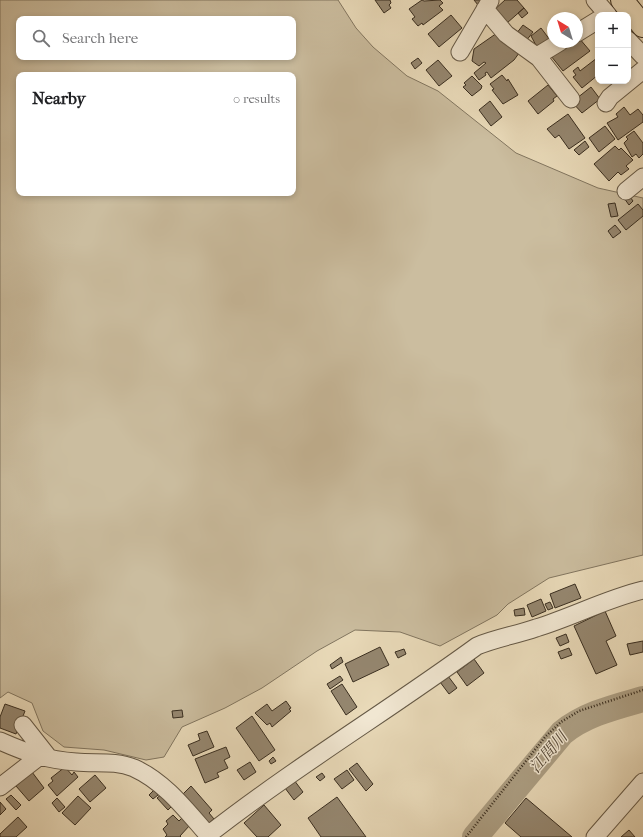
<!DOCTYPE html>
<html lang="en">
<head>
<meta charset="utf-8">
<style>
	body { margin:0; font-family:"IM FELL French Canon","Noto Serif JP",serif; background:#f6f6f6; color:#202124 }
	.controls { position:absolute; right:12px; top:12px; display:grid; overflow:hidden; border-radius:8px; box-shadow:0 2px 6px #0003 }
	.controls button { width:36px; height:36px; display:grid; place-items:center; padding:0; border:0; border-bottom:1px solid #e0e0e0; background:#fff; color:#202124; font:20px sans-serif }
	.compass { position:absolute; left:547px; top:12px; width:36px; height:36px; border-radius:50%; background:#fff; box-shadow:0 2px 6px #0003; rotate:322deg }
	.list { margin:0; padding:0; list-style:none }
	h2 { display:flex; justify-content:space-between; align-items:center; height:52px; margin:0; padding:0 16px; font-size:17px }
	h2 small { font-size:13px; font-weight:400; color:#757577 }
	.icon { flex:none; width:22px; height:22px; fill:none; stroke:currentColor; stroke-width:2; stroke-linecap:round; stroke-linejoin:round }
	.map { position:relative; flex:none; width:643px; height:837px; overflow:hidden }
	.search { position:absolute; background:#fff; box-shadow:0 2px 6px #0003; left:16px; top:16px; width:280px; height:44px; display:flex; align-items:center; gap:10px; box-sizing:border-box; padding:0 14px; border-radius:8px; color:#757577; font-size:15px }
	.panel { position:absolute; background:#fff; box-shadow:0 2px 6px #0003; left:16px; top:72px; width:280px; height:124px; border-radius:8px }
	.map>svg:first-child { display:block }
	.green { fill:#cbbd9f; stroke:#827660; fill-rule:evenodd }
	.lines { fill:none; stroke-linecap:round; stroke-linejoin:round }
	.river { stroke:#ada085; stroke-width:26 }
	.building { fill:#958770; stroke:#392e20 }
	.minor-casing { stroke:#655946; stroke-width:19 }
	.major-casing { stroke:#392e20; stroke-width:24 }
	.path { stroke:#392e20; stroke-width:2.5; stroke-dasharray:1 2; stroke-linecap:butt }
	.minor { stroke:#f1e7d2; stroke-width:17 }
	.major { stroke:#e9dab9; stroke-width:22 }
	.labels { text-anchor:middle; dominant-baseline:central; stroke-width:3; stroke-linejoin:round; paint-order:stroke }
	.water-label { font-size:16px; font-style:italic; fill:#564a39; stroke:#f1e7d2 }
</style>
</head>
<body>
<div class="map">
<svg width="643" height="837" viewBox="0 0 643 837">
	<rect width="100%" height="100%" fill="#e9dab9"/>
	<filter id="stains"><feTurbulence type="fractalNoise" baseFrequency=".005" numOctaves="4"/><feColorMatrix values="0 0 0 0 .2 0 0 0 0 .09 0 0 0 0 .02 0 0 0 .5 -.17"/></filter>
	<radialGradient id="worn" r=".72"><stop offset=".6" stop-color="#630" stop-opacity="0"/><stop offset="1" stop-color="#630" stop-opacity=".3"/></radialGradient>
	<path class="green" d="M0,0H338L356,28L373,47L407,76L438,91L516,153L598,188L643,198V555L549,578L508,604L497,615L440,646L400,632L355,630L317,651L262,688L225,708L182,727L164,757L146,760L104,750L64,747L43,731L32,703L8,692L0,698ZM19,19H293V57H19ZM19,75H293V193H19Z"/>
	<g class="lines">
		<path class="river" d="M475,837L562,733C585,714 615,707 643,699"/>
	</g>
	<path class="building" d="M375,0H390L391,3L389,5L391,8L384,13Z
		M422,0L424,1L440,0L443,3L439,6L443,10L423,25L422,23L418,26L412,19L415,17L409,9Z
		M474,0H481L478,5Z
		M505,0H517L524,8L507,23L494,10Z
		M524,8L528,13L522,18L518,13Z
		M451,15L462,28L439,47L428,34Z
		M523,25L533,32L526,41L516,34Z
		M541,28L550,40L538,49L531,36Z
		M497,33L522,49L514,60L491,78L487,72L485,73L486,75L479,80L474,73L486,63L484,62L479,66L472,61L474,49Z
		M579,38L590,51L563,71L551,56L567,43L569,46L577,42Z
		M418,58L422,63L415,69L411,63Z
		M597,58L598,75L582,88L573,77L576,75L573,71L578,67L580,71Z
		M438,60L452,76L439,86L426,70Z
		M502,75L507,81L508,79L518,95L503,104L492,90L494,89L490,84Z
		M472,76L482,86L481,89L472,96L463,87L466,85L464,83Z
		M548,85L557,96L553,99L554,101L538,114L528,101Z
		M591,87L600,99L582,113L572,102Z
		M490,101L502,117L491,126L479,110Z
		M624,107L630,115L638,109L643,115V122L618,140L607,123L618,117L616,114Z
		M568,114L585,138L569,149L559,135L555,138L547,129Z
		M605,126L615,139L599,152L589,138Z
		M634,131L643,143V154L639,158L636,154L632,157L624,143L628,139L626,137Z
		M585,141L589,147L579,155L574,150Z
		M615,146L619,150L621,148L633,160L626,166L629,169L621,175L618,172L609,181L594,164Z
		M628,194L633,201L629,205L624,198Z
		M615,203L618,216L611,217L608,204Z
		M638,204L643,210V216L626,230L618,220Z
		M615,225L621,232L613,238L608,231Z
		M575,584L581,598L555,608L550,594Z
		M541,599L546,611L532,617L527,605Z
		M550,602L553,608L548,610L545,604Z
		M524,608L525,615L515,616L514,610Z
		M605,611L616,636L606,641L617,665L596,674L574,626Z
		M566,634L569,642L560,646L556,638Z
		M643,641V652L630,655L627,644Z
		M380,647L389,665L353,682L345,664Z
		M569,648L572,655L561,659L558,652Z
		M404,649L406,654L398,658L395,652Z
		M341,657L343,662L332,669L330,665Z
		M474,659L484,673L467,686L457,672Z
		M340,676L343,680L330,689L327,684Z
		M448,676L457,688L449,694L440,682Z
		M342,684L357,707L346,715L331,691Z
		M286,701L291,708L289,709L291,711L272,727L270,723L267,725L255,713L267,704L272,711Z
		M5,704L25,711L16,734L0,728V717Z
		M182,710L183,717L173,718L172,711Z
		M252,716L275,750L259,761L236,728Z
		M207,731L214,747L193,756L188,745L200,740L198,734Z
		M226,747L230,757L224,760L228,768L217,773L219,777L205,783L195,759Z
		M273,757L276,761L271,764L269,761Z
		M250,762L256,772L244,780L237,770Z
		M357,763L373,784L366,791L349,769Z
		M65,767L72,775L74,772L78,777L57,796L48,785L53,781L51,778Z
		M347,770L354,780L342,789L334,779Z
		M32,772L44,788L29,801L16,786Z
		M322,773L325,777L320,781L316,777Z
		M95,775L106,788L90,802L79,789Z
		M294,780L303,792L294,800L285,788Z
		M191,786L212,810L209,813L214,819L205,826L180,797Z
		M154,790L158,795L153,799L149,795Z
		M162,794L172,806L168,810L157,798Z
		M11,795L21,805L16,810L6,799Z
		M78,796L91,808L75,825L62,813Z
		M337,797L366,837H321L308,818Z
		M57,798L65,807L59,812L52,803Z
		M526,798L572,837H521L505,823Z
		M0,802L6,809L0,815Z
		M264,805L281,825L268,837H257L244,823Z
		M173,815L179,821L183,817L190,825L180,836L181,837H165L167,835L163,829L168,824L166,821Z
		M18,817L27,827L16,837H0V834Z
		M629,830L635,837H621Z"/>
	<g class="lines">
		<defs>
			<path id="minor" d="M595,0L608,15
				M485,9L506,34L539,58L571,99
				M577,33L598,20
				M628,40L643,56
				M460,52L490,1
				M537,56L560,42
				M606,103L610,97L643,70
				M626,191L643,177
				M23,725L49,758
				M0,741C27,753 47,760 76,762C95,764 115,760 134,768C165,782 186,810 208,835
				M0,787L40,756
				M210,837L208,835C295,767 388,711 477,646C496,638 516,635 536,628C572,617 606,599 643,590
				M595,837L643,782"/>
			<path id="major" d="M622,0L643,26"/>
		</defs>
		<use href="#minor" class="minor-casing"/>
		<use href="#major" class="major-casing"/>
		<path class="path" d="M466,837L545,737L561,722L579,711L643,690"/>
		<use href="#minor" class="minor"/>
		<use href="#major" class="major"/>
	</g>
	<g class="labels">
		<g class="water-label">
			<text transform="translate(548 752) rotate(-49)">江間川</text>
		</g>
	</g>
	<rect width="100%" height="100%" filter="url(#stains)"/>
	<rect width="100%" height="100%" fill="url(#worn)"/>
</svg>
<div class="controls">
<button>+</button>
<button>−</button>
</div>
<svg class="compass" viewBox="-18 -18 36 36"><path d="M0-13l5 13h-10z" fill="#e53935"/><path d="M0 13l5-13h-10z" fill="#757577"/></svg>
<div class="search"><svg class="icon" aria-label="search" viewBox="0 0 24 24"><circle cx="10" cy="10" r="6"/><path d="M15 15l6 6"/></svg>Search here</div>
<section class="panel">
<h2>Nearby<small>0 results</small></h2>
<ul class="list">
</ul>
</section>
</div>
</body>
</html>
